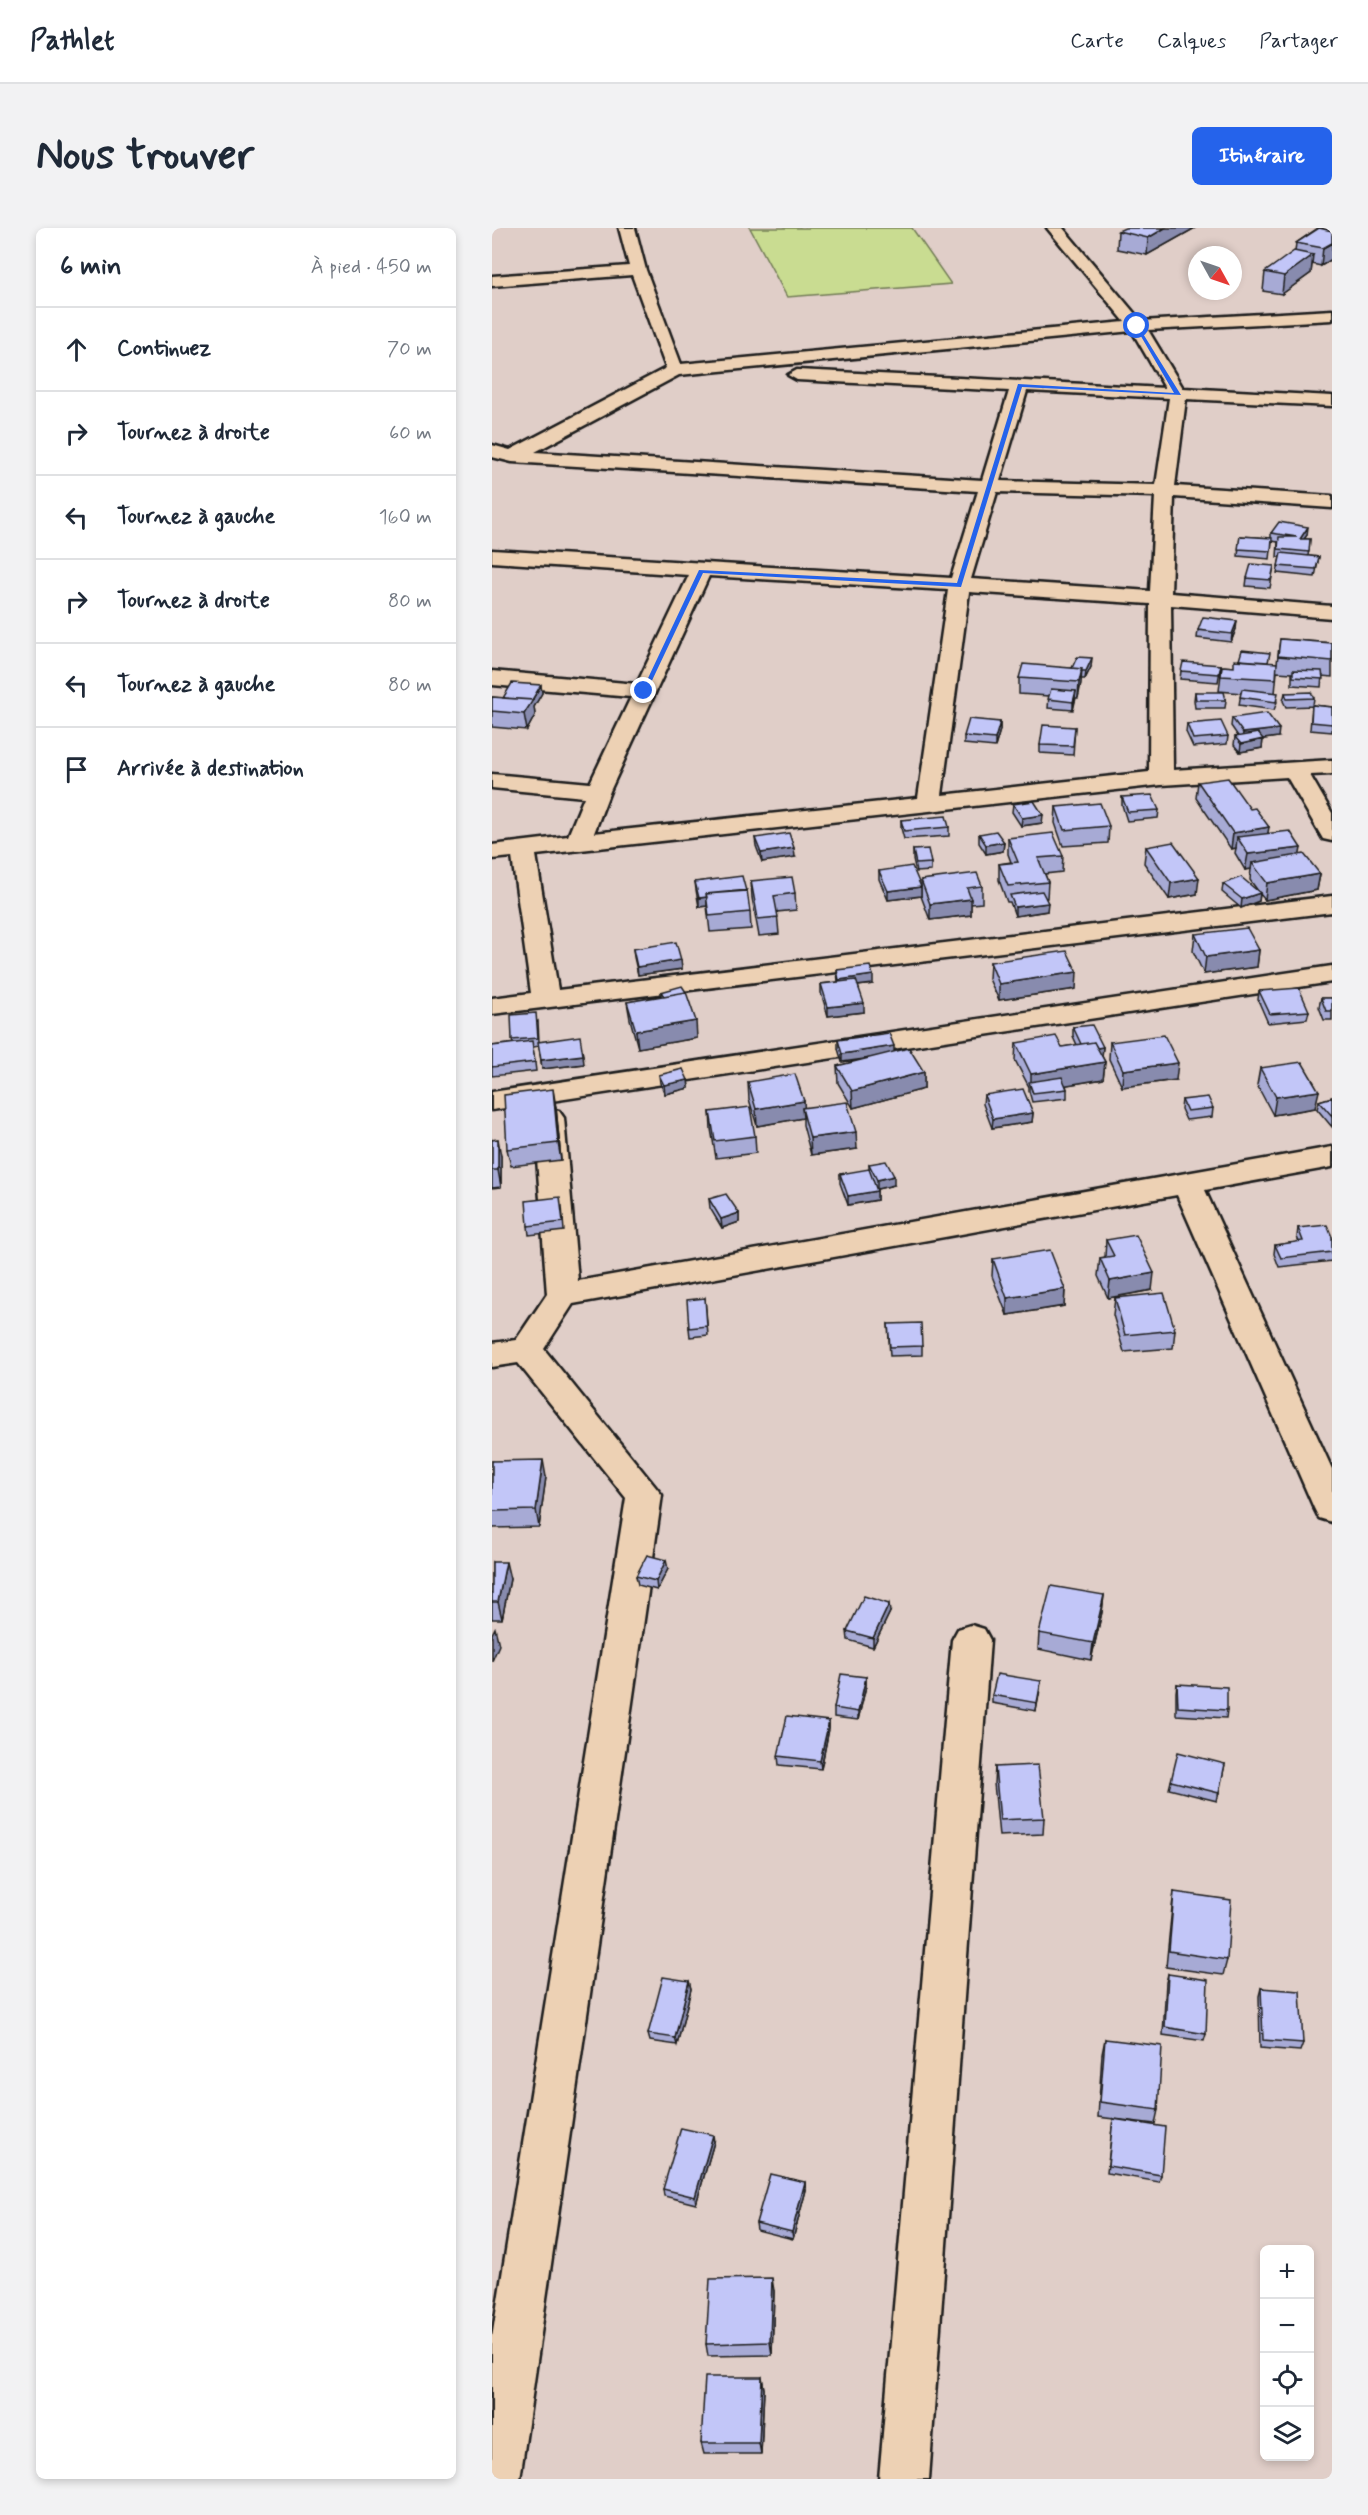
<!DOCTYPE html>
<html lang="fr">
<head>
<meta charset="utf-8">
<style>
	body { margin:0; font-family:Mynerve,sans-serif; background:#f2f2f3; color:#1f2937 }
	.controls { position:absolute; right:18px; bottom:18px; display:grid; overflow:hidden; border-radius:9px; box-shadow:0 3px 9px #0003 }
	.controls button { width:54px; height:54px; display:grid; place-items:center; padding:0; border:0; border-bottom:2px solid #e0e1e3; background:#fff; color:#1f2937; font:30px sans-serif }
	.compass { position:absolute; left:696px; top:18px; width:54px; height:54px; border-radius:50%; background:#fff; box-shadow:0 3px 9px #0003; rotate:130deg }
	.stop { position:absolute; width:18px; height:18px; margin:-14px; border:4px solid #2563eb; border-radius:50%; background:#fff }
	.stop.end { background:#2563eb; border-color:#fff; box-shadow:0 2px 6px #0008 }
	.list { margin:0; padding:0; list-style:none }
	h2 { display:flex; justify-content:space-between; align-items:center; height:78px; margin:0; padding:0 24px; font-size:26px }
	h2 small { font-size:20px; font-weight:400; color:#747a83 }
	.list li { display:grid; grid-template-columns:39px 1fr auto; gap:18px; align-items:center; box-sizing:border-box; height:84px; padding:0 24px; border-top:2px solid #e0e1e3 }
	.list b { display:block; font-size:22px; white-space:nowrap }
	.list em { font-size:20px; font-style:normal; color:#747a83 }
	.icon { flex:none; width:33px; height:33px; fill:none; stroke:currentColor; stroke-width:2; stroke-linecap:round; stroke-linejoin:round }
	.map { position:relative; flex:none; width:840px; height:2251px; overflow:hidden; border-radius:9px }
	header { display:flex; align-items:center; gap:36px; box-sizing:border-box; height:84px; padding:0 30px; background:#fff; border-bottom:2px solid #e0e1e3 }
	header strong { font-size:28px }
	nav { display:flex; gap:33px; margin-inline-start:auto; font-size:21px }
	.intro { display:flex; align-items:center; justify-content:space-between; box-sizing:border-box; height:144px; padding:0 36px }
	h1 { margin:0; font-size:42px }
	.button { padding:15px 27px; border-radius:9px; background:#2563eb; color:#fff; font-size:21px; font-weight:700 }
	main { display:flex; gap:36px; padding:0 36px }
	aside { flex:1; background:#fff; border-radius:9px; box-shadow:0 3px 9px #0003 }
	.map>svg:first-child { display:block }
	.green { fill:#c9dc91; stroke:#727c56; stroke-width:1.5 }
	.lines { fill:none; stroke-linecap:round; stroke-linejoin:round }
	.street-casing { stroke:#1c1c1c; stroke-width:5 }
	.street { fill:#edd1b4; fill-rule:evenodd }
	.wall { fill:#a7aad5; stroke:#1c1c1c; stroke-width:1.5 }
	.shaded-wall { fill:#888bae; stroke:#1c1c1c; stroke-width:1.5 }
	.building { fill:#c2c6f8; stroke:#1c1c1c; stroke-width:1.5 }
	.route { fill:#2563eb }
</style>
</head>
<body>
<header>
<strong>Pathlet</strong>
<nav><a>Carte</a><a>Calques</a><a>Partager</a></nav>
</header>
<div class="intro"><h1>Nous trouver</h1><a class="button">Itinéraire</a></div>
<main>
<aside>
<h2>6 min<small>À pied · 450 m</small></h2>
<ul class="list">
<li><svg class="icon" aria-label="ahead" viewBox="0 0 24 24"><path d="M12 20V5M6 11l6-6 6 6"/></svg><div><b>Continuez</b></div><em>70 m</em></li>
<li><svg class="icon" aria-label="right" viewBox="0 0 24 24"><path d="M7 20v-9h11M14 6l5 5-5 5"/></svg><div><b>Tournez à droite</b></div><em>60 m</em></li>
<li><svg class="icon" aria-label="left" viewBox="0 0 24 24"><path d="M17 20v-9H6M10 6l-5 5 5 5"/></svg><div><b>Tournez à gauche</b></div><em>160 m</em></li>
<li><svg class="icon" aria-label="right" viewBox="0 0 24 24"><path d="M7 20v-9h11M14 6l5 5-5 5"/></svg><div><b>Tournez à droite</b></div><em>80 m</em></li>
<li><svg class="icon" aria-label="left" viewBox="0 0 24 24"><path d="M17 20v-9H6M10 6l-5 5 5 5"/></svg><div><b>Tournez à gauche</b></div><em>80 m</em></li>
<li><svg class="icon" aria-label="arrive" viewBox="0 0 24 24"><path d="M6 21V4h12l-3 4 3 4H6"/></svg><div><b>Arrivée à destination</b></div></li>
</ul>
</aside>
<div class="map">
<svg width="840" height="2251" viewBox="0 0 840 2251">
	<rect width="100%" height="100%" fill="#e0cec8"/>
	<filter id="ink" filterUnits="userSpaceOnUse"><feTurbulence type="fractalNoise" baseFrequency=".0167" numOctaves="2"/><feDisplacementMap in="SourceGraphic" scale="12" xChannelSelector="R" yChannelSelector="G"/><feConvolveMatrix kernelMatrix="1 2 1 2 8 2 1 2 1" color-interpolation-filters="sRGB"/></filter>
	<g filter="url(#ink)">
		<path class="green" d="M258,0H420L459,56L295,69Z"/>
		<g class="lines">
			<defs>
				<path id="street" d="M127,0H143L154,42L189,136L633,94L555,0H571L649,93L840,82V92L656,102L691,160L840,168V178L694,171L683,258L840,268V280L682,269L679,365L840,378V390L679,377L681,542L840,532V546L818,547L840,585V613L831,611L795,549L669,557L44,627L66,762L840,668V684L0,786V770L39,765L20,629L0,631V617L76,608L92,569L0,560V546L98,555L139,469L0,457V443L145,456L197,347L0,334V322L459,350L486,263L20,234L0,229V217L18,222L174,140L140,47L0,58V48L137,38ZM640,103L673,160L305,142L296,147L305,152L517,163L490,252L43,224L187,147ZM535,163L677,170L664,257L508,253ZM505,264L663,268L658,363L479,351ZM217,348L456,362L426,570L102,605L118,563ZM477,364L658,376L657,544L450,567Z
					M840,738V754L0,882V864Z
					M57,881L67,883L72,890L86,1053L840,919V939L713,962L840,1241V1294L827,1290L822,1280L685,967L81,1076L52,1121L170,1267L28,2251H0V2110L134,1270L26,1135L0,1139V1115L24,1112L55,1066L42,890L47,883Z
					M479,1397L492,1401L498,1412L437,2251H387L460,1412L466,1401Z"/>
			</defs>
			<use href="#street" class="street-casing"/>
			<use href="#street" class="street"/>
		</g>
		<path class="wall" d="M703,0L655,27L625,21L626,3Z
			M826,0H840V31L829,38L820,36L819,45L790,66L771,63L773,44L803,24L804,15Z
			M779,305L815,307L812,311H818L816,328L827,329L823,349L785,345L788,329H785L786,314L780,313L778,331L746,328L748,308L779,310Z
			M782,338L778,360L754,358L755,350Z
			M744,401L739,414L705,410L706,402Z
			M788,411L840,415V449L830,448L829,459L800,457V445L785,444L783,465L785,474L782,482L747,477L749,465L727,463L730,438L742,439L785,435Z
			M729,437L726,454L688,451L689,443Z
			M599,439L593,451H589L586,470H584L581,482L556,480L557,468L527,466V450L580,440Z
			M703,464L734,472L733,480H703L702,472Z
			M50,465L42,479L43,487L35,502L0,499V469L11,470Z
			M793,465L822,470L821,477L840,479V504L818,502L820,478L794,479L791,473Z
			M740,490L786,509L771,511L770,520L748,524L742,517L743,509L746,508L739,498Z
			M508,494V502L503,519L472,516V508Z
			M695,496L736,508L735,516L701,519L694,504Z
			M583,499L581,527L548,525V517Z
			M706,554L776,605L808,627L828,646L825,662L773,672L768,666L767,673L749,680L730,664L731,656L766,663L758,652L759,641L753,642L743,625L744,620L739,621L704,570Z
			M630,569L667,582L666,590L635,593L630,577Z
			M521,576L550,595L529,598L520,584Z
			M564,579L617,598L616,615L571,618L563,595Z
			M409,592L457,599V608L412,611L409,600Z
			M487,606L512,614L511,623L494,626L487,615Z
			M263,610L303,629L270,634L264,618Z
			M516,610L571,628L570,644L553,646L556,654L555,670H553L555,683L523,688L518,674H515L507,652V636L519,634L516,626Z
			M654,619L705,666L677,671L652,635Z
			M421,622L439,635V643L424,644L421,631Z
			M387,643L429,659V668L396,672L387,651Z
			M429,652L490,658V675L479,676V687L438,692L429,668Z
			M259,653L303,665L304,682L285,684L287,706L267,708L260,670Z
			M203,654L258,684L259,701L218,704L215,678L207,679L204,662Z
			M703,706L767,722L765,739L712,746L701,723Z
			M141,721L189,732L190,741L146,747L142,729Z
			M498,734L584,761L507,772L497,751Z
			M345,742L381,756L366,758L372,784L336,788L329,765V756L346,754Z
			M767,763L817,783L815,791L776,795L766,772Z
			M169,764L197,773L205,810L146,820L138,791L135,774L169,768Z
			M829,770H840V792H832L827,779Z
			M46,793L47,814L92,836L50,841L47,818L41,819L44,843L0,848V818L21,816L20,812Z
			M581,799L611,819L610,828L613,834L611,851L574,857L575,861V870L540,874L537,863V859L523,832L524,815L570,819L585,817L581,808Z
			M346,812L402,824L432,844V861L361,880L346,855L345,838L374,831L350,834L346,821Z
			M618,814L684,852L630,859L617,831Z
			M768,840L823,880L781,887L765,857Z
			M167,847L196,852L197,860L173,866L168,855Z
			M256,854L312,873V880L365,921L319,927L311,897V890L265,898L257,871Z
			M492,867L541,885L540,894L500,900L491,876Z
			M840,869V899L825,881L827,873Z
			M690,872L721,880L720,889L694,892L689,881Z
			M64,879L69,932L19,938L15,921Z
			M218,884L263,908L264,925L224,930L219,901Z
			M0,912L9,928V959L0,960Z
			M377,936L402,957L385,961V972L356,977L348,955V946L377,943Z
			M217,971L247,985V994L230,1000L218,980Z
			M70,978L72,1003L37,1007L36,998Z
			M806,1000L840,1009V1033L787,1039L782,1026L783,1017L807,1014L805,1009Z
			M614,1012L660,1062L616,1070L606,1048L608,1030L613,1029Z
			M501,1031L573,1061L572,1078L515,1087L500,1048Z
			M213,1070L216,1107L198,1109L197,1100Z
			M623,1070L683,1102L681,1120L632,1124L621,1087Z
			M396,1096L430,1118V1127L398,1128Z
			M0,1233L54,1249L47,1299L0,1300Z
			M0,1334L18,1351L10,1391H0Z
			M176,1341L165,1362L146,1357L144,1348Z
			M612,1367L610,1384L599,1432L546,1421L547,1405Z
			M398,1384L381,1419L356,1412L355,1403Z
			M374,1449V1458L366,1492L342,1489V1480Z
			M549,1453L544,1483L500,1475V1467Z
			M685,1456L735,1482L734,1490L684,1487V1464Z
			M337,1493V1501L329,1541L287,1537L286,1528Z
			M733,1536L725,1573L677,1561L679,1553Z
			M503,1539L552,1590L551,1606L507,1608L502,1555Z
			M682,1664L735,1732L731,1747L674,1739L680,1679Z
			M676,1746L714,1806L712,1813L671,1807L674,1754Z
			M197,1753L199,1761L185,1817L158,1813L156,1806Z
			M769,1760L811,1815L808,1823L768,1820L767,1768Z
			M613,1811L666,1882L663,1896L606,1889L610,1826Z
			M621,1891L669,1947L667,1954L615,1945Z
			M222,1914L204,1976L172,1968L171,1961Z
			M313,1954L314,1962L301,2011L265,2002L264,1995Z
			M282,2063L280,2127L216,2128L214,2116Z
			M270,2149L272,2161L269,2226H212L209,2215Z"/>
		<path class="shaded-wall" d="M673,0H703L655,27L656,10Z
			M840,15V31L829,38L831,20Z
			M821,27L819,45L790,66L792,48Z
			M816,299L815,307L807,318L808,311Z
			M745,393L744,401L739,414L740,406Z
			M600,430L599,439L593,451L594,443Z
			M590,441L589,456L586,470L587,454Z
			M49,457L50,465L42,479L43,487L35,502L32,486Z
			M584,463L583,471L581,482V474Z
			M508,494V502L503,519V511Z
			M787,501L786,509L750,514L751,505Z
			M771,511L770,520L748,524L749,516Z
			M551,587L550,595L529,598L530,590Z
			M777,599L774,615L745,609L744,620L739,621L741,605Z
			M512,614L511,623L494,626V617Z
			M302,620L303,629L270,634L269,625Z
			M809,620L806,636L760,635L759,641L753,642L756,626Z
			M828,646L825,662L773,672L775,655Z
			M707,650L705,666L677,671L679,655Z
			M429,659V668L396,672V663Z
			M768,665L767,673L749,680L750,671Z
			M215,669V678L207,679V670Z
			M479,671V687L438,692V676Z
			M556,675L555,683L523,688V679Z
			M767,722L765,739L712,746L714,729Z
			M189,732L190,741L146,747L145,739Z
			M585,744L584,761L507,772V756Z
			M381,747V756L348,760L347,752Z
			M372,775V784L336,788V779Z
			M204,793L205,810L146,820L144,803Z
			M402,818V827L350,834V826Z
			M611,819L610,828L592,831V822Z
			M91,827L92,836L50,841L49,832Z
			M613,834L611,851L540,863L539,859V846Z
			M686,835L684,852L630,859L631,842Z
			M432,844V861L361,880L360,863Z
			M196,852L197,860L173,866L172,857Z
			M61,861L64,879L69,932L66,915Z
			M827,863L823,880L781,887L784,869Z
			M312,873L313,890L310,880L311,890L265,898L264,881Z
			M541,885L540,894L500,900L501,891Z
			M364,904L365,921L319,927L318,910Z
			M6,911L9,928V959L6,942Z
			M402,948V957L385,961V952Z
			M385,963V972L356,977V968Z
			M247,985V994L230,1000L229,991Z
			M662,1045L660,1062L616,1070L618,1053Z
			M573,1061L572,1078L515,1087V1070Z
			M51,1232L54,1249L47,1299L44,1282Z
			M174,1332L176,1341L165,1362L164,1353Z
			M14,1334L18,1351L10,1391L6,1374Z
			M612,1367L610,1384L599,1432L601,1415Z
			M397,1376L398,1384L381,1419V1410Z
			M3,1400L7,1417L0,1433V1406Z
			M374,1449V1458L366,1492V1484Z
			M549,1453L548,1462L544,1483L545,1475Z
			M337,1493V1501L329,1541L328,1533Z
			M197,1753L199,1761L185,1817L183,1810Z
			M221,1907L222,1914L204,1976L203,1969Z
			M313,1954L314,1962L301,2011L300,2004Z
			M280,2050L282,2063L280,2127L278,2114Z
			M270,2149L272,2161L269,2226L267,2215Z"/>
		<path class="building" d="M633,0H673L656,10L626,3Z
			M827,0L840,3V15L831,20L804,15Z
			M802,23L821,27L792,48L773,44Z
			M787,294L816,299L808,311H818L817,324L786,321L787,309H805L779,305Z
			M748,308L780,310L779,323L746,321Z
			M789,325L827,329L824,341L786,338Z
			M759,336L782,338L779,352L755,350Z
			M711,389L745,393L740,406L706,402Z
			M788,411L840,415V433L786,428Z
			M750,422L778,425L776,434L747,432Z
			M585,429L600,430L594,443H589L590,441L580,440Z
			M742,432L785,435L784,451L729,448L730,438L742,439Z
			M691,434L729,437L727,446L689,443Z
			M531,436L590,441L587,454L527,450Z
			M801,442L830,443L831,451L801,449Z
			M20,455L49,457L40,472L11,470Z
			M559,461L584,463L581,474L556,471Z
			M750,461L786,465L784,474L748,469Z
			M703,464H732L734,472H704Z
			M819,464L822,470L795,471L793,465Z
			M0,469L41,472L32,486L0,483Z
			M820,477L840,479V496L819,494Z
			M775,485L787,501L751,505L740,490Z
			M477,491L508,494L503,511L472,508Z
			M729,493L736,508L701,511L695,496Z
			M551,497L583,499L581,518L548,517Z
			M766,505L771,511L749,516L743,509Z
			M736,550L758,581L763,580L777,599L741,605L706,554Z
			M660,567L667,582L636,584L630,569Z
			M542,573L551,587L530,590L521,576Z
			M608,575L617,598L572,602L564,579Z
			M454,588L457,599L412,603L409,592Z
			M504,603L512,614L494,617L487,606Z
			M798,603L809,620L756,626L745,609Z
			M297,605L302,620L269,625L263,610Z
			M561,605L571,628L546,630L556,654L516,658L507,636L526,634L516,610Z
			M681,614L707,650L679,655L654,619Z
			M436,621L439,635L424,636L421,622Z
			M812,626L828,646L775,655L760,635Z
			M420,638L429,659L396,663L387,643Z
			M485,645L490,658L475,660L479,671L438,676L429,652Z
			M250,648L254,663L214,666L215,669L207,670L203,654Z
			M300,649L303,665L282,668L286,689L266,691L259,653Z
			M749,649L768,665L750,671L731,656Z
			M255,662L258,684L217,688L214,666Z
			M550,663L556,675L523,679L518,667Z
			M755,700L767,722L714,729L703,706Z
			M184,714L189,732L145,739L141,721Z
			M575,723L585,744L507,756L498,734Z
			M378,738L381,747L347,752L345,742Z
			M364,752L372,775L336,779L329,756Z
			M190,758L194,764L172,768L169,764Z
			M807,760L817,783L778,786L767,763Z
			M194,764L204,793L144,803L135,774Z
			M829,770H840V783H834Z
			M44,785L46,810L20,812L19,787Z
			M600,797L611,819L605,820L602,814L589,816L581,799Z
			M397,805L402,818L350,826L346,812Z
			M672,807L686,835L631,842L618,814Z
			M88,808L91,827L49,832L46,814Z
			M564,808L570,819L602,814L613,834L539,846L524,815Z
			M40,813L43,834L0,839V818Z
			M417,820L432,844L360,863L345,838Z
			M810,834L827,863L784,869L768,840Z
			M191,841L196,852L172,857L167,847Z
			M303,846L312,873L264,881L256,854Z
			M570,849L575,861L541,865L537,854Z
			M61,861L66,915L15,921L12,867Z
			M531,861L541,885L501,891L492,867Z
			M716,869L721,880L695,883L690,872Z
			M840,869V888L827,873Z
			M355,874L364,904L318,910L310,880Z
			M258,879L263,908L223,913L218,884Z
			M6,911V942H0V912Z
			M394,933L402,948L385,952L377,936Z
			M377,941L385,963L356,968L348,946Z
			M234,966L247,985L229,991L217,971Z
			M68,969L71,994L36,998L34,973Z
			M835,997L840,1009V1024L789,1030L783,1017L811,1013L806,1000Z
			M644,1007L662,1045L618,1053L608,1030L622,1028L614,1012Z
			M558,1022L573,1061L515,1070L501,1031Z
			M672,1065L683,1102L633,1107L623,1070Z
			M213,1070L215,1098L197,1100L195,1072Z
			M429,1095L430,1118L398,1119L396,1096Z
			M51,1232L44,1282L0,1283V1233Z
			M155,1327L174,1332L164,1353L144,1348Z
			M0,1334H14L6,1374H0Z
			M559,1358L612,1367L601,1415L547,1405Z
			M372,1368L397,1376L381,1410L355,1403Z
			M349,1446L374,1449L366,1484L342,1480Z
			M505,1446L549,1453L545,1475L500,1467Z
			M685,1456L735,1459V1482L686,1479Z
			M295,1488L337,1493L328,1533L286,1528Z
			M686,1524L733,1536L727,1565L679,1553Z
			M546,1537L552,1590L508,1592L503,1539Z
			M682,1664L739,1672L735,1732L677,1723Z
			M676,1746L716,1752L714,1806L673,1799Z
			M171,1749L197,1753L183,1810L156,1806Z
			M769,1760L808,1763L811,1815L771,1812Z
			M613,1811L670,1818L666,1882L608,1874Z
			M621,1891L673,1899L669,1947L616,1938Z
			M189,1900L221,1907L203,1969L171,1961Z
			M278,1946L313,1954L300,2004L264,1995Z
			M280,2050L278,2114L214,2116L218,2051Z
			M213,2149H270L267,2215H209Z"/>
	</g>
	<path class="route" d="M645,96L689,167L530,159L469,359L211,345L155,463L149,465L207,342L465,355L526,156L682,165L643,98Z"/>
</svg>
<div class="controls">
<button>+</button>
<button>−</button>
<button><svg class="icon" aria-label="locate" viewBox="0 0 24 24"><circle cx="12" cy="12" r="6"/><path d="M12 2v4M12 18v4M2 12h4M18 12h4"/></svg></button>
<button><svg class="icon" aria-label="layers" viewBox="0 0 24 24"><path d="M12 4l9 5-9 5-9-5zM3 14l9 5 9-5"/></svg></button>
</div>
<svg class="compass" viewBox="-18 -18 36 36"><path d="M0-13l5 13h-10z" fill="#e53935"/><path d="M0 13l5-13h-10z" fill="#747a83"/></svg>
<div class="stop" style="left:645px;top:98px"></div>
<div class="stop end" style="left:152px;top:463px"></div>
</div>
</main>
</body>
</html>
